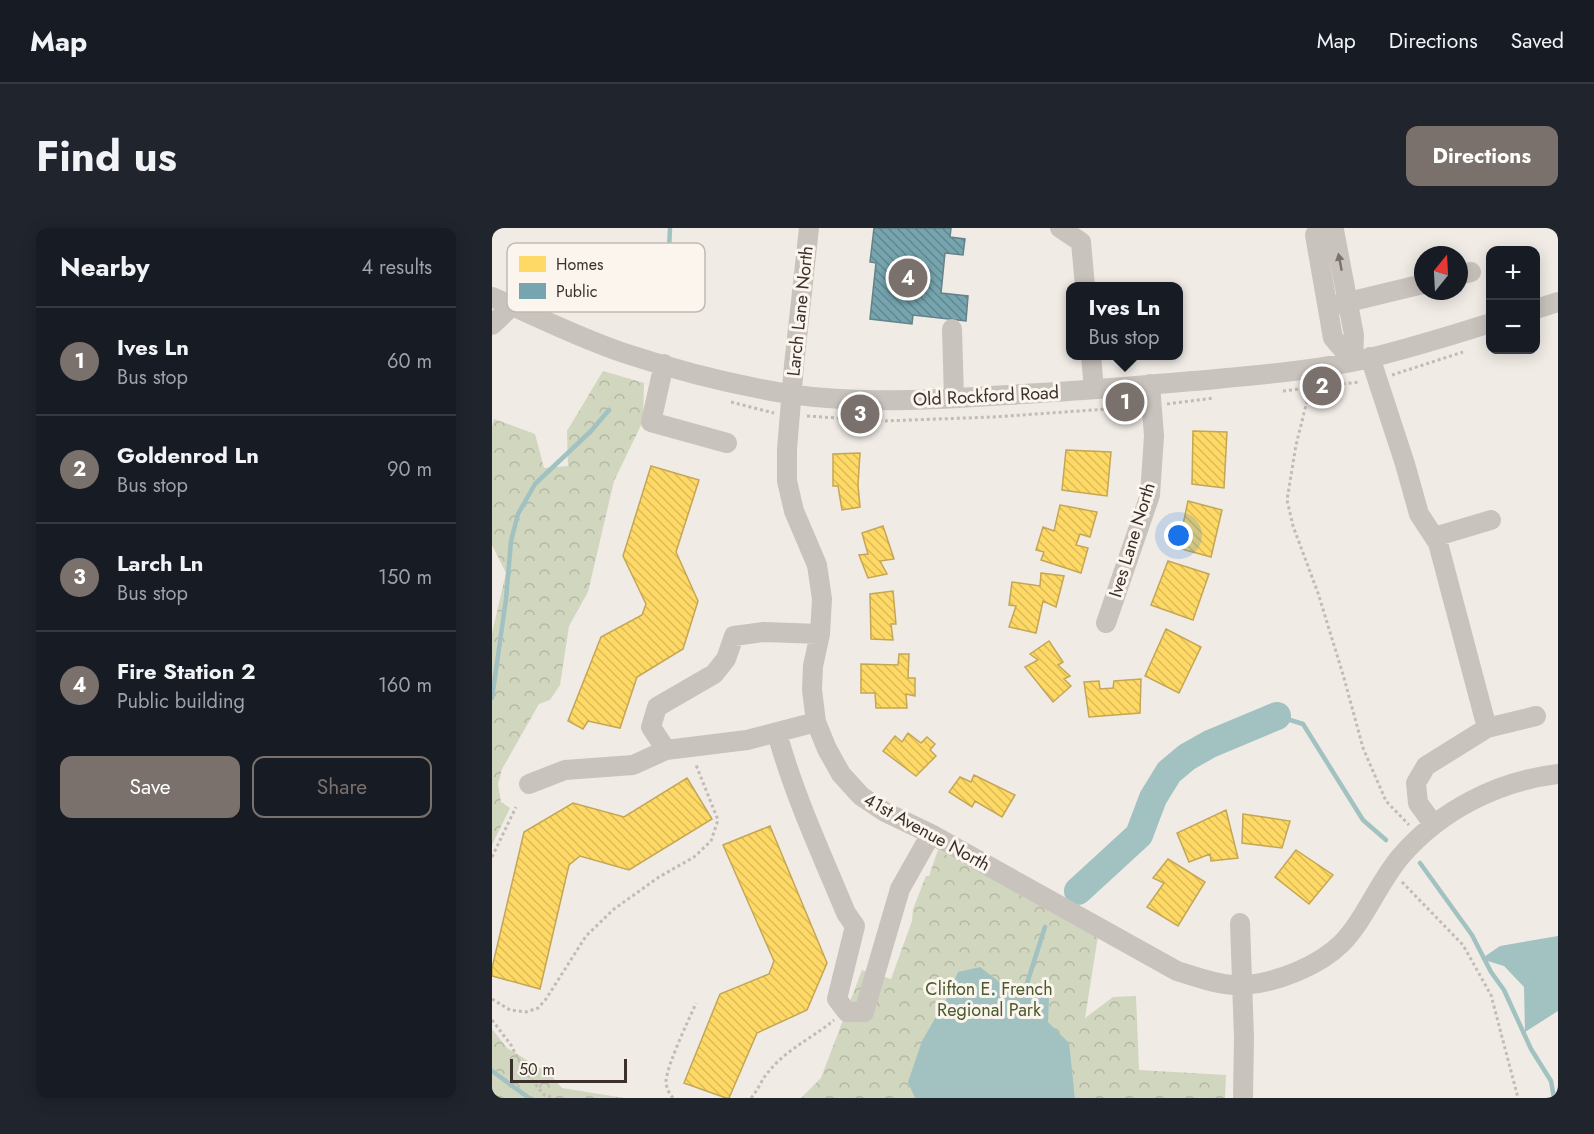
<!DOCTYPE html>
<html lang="en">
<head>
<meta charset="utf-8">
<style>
	body { margin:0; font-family:Jost,sans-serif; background:#20242c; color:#f1f3f6 }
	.controls { position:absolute; right:18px; top:18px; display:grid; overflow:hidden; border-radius:12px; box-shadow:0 3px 15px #0003 }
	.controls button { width:54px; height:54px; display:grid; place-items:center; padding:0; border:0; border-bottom:2px solid #363941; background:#171b24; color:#f1f3f6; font:30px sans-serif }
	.compass { position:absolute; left:922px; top:18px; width:54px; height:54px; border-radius:50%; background:#171b24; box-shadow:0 3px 15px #0003; rotate:18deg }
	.scale { position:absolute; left:18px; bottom:15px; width:117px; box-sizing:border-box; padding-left:6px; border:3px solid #3b302b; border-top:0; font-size:16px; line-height:21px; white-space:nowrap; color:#3b302b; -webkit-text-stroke:4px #fbf5ee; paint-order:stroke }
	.you { position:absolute; left:687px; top:308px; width:21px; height:21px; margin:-15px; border:4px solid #fff; border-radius:50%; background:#1a73e8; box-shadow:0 0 0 9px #1a73e833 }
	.badge { display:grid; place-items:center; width:39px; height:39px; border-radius:50%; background:#7a716c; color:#fff; font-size:20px; font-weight:700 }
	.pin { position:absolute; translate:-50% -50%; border:3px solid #fff; box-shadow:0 2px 6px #0006 }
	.popup { position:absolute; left:574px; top:54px; width:117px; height:78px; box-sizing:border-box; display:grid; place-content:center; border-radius:12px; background:#171b24; filter:drop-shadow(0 2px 4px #0005); font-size:20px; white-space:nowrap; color:#9ea1a6 }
	.popup b { font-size:22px; color:#f1f3f6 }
	.popup::after { content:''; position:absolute; left:50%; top:100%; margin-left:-12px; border:12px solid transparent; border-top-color:#171b24 }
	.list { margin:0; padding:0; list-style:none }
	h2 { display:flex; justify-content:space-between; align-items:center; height:78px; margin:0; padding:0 24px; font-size:26px }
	h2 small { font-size:20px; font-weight:400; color:#9ea1a6 }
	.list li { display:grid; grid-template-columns:39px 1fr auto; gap:18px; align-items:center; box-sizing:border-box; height:108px; padding:0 24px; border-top:2px solid #363941 }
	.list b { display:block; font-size:22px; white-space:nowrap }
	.list p { margin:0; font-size:20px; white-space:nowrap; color:#9ea1a6 }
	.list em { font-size:20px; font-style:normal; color:#9ea1a6 }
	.actions { display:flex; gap:12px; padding:18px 24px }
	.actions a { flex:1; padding:14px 0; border:2px solid #7a716c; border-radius:12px; text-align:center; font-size:21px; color:#7a716c }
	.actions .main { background:#7a716c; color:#fff }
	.map { position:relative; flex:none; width:1066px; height:870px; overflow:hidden; border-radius:12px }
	header { display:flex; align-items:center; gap:36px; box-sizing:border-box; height:84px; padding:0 30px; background:#171b24; border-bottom:2px solid #363941 }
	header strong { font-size:28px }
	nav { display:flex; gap:33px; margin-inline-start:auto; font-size:21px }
	.intro { display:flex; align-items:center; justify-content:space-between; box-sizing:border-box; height:144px; padding:0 36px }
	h1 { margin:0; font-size:42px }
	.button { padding:15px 27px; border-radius:12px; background:#7a716c; color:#fff; font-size:21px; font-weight:700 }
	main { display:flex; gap:36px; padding:0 36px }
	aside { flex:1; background:#171b24; border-radius:12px; box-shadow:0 3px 15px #0003 }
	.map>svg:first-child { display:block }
	.forest { fill:url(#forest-crowns) }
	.water { fill:#a1c2c1 }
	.homes { fill:url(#homes-back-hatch); stroke:#c4a654; stroke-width:1.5 }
	.public { fill:url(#public-back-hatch); stroke:#648287; stroke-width:1.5 }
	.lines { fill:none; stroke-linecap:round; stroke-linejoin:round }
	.stream { stroke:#a1c2c1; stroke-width:4.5 }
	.river { stroke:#a1c2c1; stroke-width:28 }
	.path { stroke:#c2bbb6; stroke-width:3; stroke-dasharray:3 3; stroke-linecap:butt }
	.minor { stroke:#c9c3be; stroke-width:20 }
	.oneway { fill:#7b726d }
	.labels { text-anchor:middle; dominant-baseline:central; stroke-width:6; stroke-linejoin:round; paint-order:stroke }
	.street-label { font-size:18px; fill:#3b302b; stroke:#fbf5ee }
	.park-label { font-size:18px; fill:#4a5a2e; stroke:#fbf5ee }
	.key { fill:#fbf5ee; stroke:#c1bab4; stroke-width:1.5 }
	.key-label { font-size:16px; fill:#3b302b }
</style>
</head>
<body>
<header>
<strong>Map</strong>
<nav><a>Map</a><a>Directions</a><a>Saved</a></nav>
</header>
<div class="intro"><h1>Find us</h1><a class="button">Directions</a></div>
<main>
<aside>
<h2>Nearby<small>4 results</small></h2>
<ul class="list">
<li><span class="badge">1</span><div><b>Ives Ln</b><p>Bus stop</p></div><em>60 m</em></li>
<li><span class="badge">2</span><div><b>Goldenrod Ln</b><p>Bus stop</p></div><em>90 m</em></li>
<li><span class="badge">3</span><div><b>Larch Ln</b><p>Bus stop</p></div><em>150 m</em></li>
<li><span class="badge">4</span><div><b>Fire Station 2</b><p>Public building</p></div><em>160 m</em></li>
</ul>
<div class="actions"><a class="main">Save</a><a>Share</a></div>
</aside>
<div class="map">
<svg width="1066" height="870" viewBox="0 0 1066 870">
	<defs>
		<pattern id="forest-crowns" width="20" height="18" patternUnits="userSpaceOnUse" patternTransform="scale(1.5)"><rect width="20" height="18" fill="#d1d6bf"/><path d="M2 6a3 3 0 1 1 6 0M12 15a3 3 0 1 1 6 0" fill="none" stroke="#b4b8a4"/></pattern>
		<pattern id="homes-back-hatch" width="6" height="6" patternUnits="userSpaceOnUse" patternTransform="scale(1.5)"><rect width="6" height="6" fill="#ffd966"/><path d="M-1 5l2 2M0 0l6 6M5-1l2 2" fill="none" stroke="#dbbb59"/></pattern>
		<pattern id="public-back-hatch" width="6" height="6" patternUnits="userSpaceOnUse" patternTransform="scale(1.5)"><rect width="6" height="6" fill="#76a5af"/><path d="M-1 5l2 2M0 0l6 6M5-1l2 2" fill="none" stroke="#62878f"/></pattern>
	</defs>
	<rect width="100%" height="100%" fill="#f0ebe5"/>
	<path class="forest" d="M111,143L152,155L151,193L122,253L96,364L77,398L68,457L58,472L47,476L10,541L6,556L9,574L18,580L0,617V405L14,345L0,317V198L2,191L43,206L52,240L76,238L75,203Z
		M446,622L606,708L593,790L621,769L644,768L647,842L734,847L733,870H583L582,860L580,870H309L329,850L370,742L399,751L420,693L421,681L434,648H437Z
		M0,801L15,820L59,847L70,860L132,870H0Z"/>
	<path class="water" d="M1066,708V783L1033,804L1032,759L1012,738L989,731L1008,718Z
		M488,739L527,769L543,760L557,770L556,794L577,815L583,870H423L416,854L430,813L456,768L466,744Z"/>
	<path class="homes" d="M701,203L735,204L732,260L700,256Z
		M574,222L619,224L615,268L570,262Z
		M368,225L366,257L368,279L350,282L346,258H341V226Z
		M159,238L207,252L184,324L206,373L191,421L145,449L128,500L96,493L91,501L76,493L109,409L150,387L154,376L131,328Z
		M696,273L730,282L719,329L686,320Z
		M568,277L605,284L598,309L588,306L584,317L596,320L589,345L549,332L552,324L544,322L551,299L562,303Z
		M391,298L402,331L388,333L395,346L376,350L367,327L376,326L370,305Z
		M676,333L717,346L701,392L659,377Z
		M549,345L572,348L564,379L551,373L544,405L517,399L524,378L517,377L520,354L548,358Z
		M401,363L404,396H399L401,412L379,411L378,366Z
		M674,401L709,419L687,465L653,448Z
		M557,413L571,434L566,437L578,448L572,451L579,458L561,474L533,439L546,432L538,426Z
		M407,426H417L416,450H423V468L414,466L415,480H384L383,465H369V436L406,437Z
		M649,451L648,485L597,489L592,454L607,453L608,461L621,460L622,453Z
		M416,505L429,515L435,509L443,516L438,522L444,528L424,548L391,523L403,508L410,514Z
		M482,547L523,567L510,589L483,573L480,579L457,564L468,549L479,554Z
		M195,550L220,591L137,642L88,628L77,637L48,761L0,748V740L32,604L81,575L132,589Z
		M734,582L746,630L719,633L718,626L697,634L685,605Z
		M751,586L798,593L790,620L750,615Z
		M278,598L335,735L315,782L265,805L237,870H234L192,855L228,766L277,746L282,733L231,617Z
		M804,622L841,647L817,676L783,649Z
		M676,631L713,654L686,698L655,679L672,655L661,650Z"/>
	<path class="public" d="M382,0H459L458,9L473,11L471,27L453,25L449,65L476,68L474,93L421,87L420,96L378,91L384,35L378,34Z"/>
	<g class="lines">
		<path class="stream" d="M172,62L176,44L178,0
			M0,470L14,371L19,313L26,286L43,256L99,203L117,182
			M785,488L811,496L871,592L894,612
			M928,635L980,707L999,744L1012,762L1039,821L1059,853L1062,870
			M530,771L553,699
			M0,843L37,870"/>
		<path class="river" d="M586,663L647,607L661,570L677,544L695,529L718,516L785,488"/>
		<path class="path" d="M900,147L971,124
			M818,161L804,217L795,272L801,298L826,365L852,450L871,520L894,573L917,597
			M791,163L868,154
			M239,174L282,185
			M675,176L722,170
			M315,188L391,193L501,189L644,179
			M0,629L24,579
			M910,654L971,717L999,767L1026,870
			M0,771L18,782L34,784L46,780L54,771L94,708L122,681L167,649L202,629L219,613L226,592L204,537
			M0,792L19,817L32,842L52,867L62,870
			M181,870C177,866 174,859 174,853C176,834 196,794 204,775
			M259,870C267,861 270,850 278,842C295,821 322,809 342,792"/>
		<path class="minor" d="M317,0L302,137L295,221V253L302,283L325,337L330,371L328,406L321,438L320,462L324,494L335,521L349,546L369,568L393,584L439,606L685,743C704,749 731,759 752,757C784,755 827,738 850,715C874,690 886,655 909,628C949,582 1006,553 1066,546
			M568,0L589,14L593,58
			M827,0L823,7L841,110L861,133
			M839,0L842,2L862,107L861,133
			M967,47L979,44
			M0,69C44,88 87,110 132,125C186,143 242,157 297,166C380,178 465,170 548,165C599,162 651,157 702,153C755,148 808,144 860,134C907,124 953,109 999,95
			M844,77L931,56
			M1044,81L1066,74
			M0,97L20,78
			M460,101L462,170
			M599,128L602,161
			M878,129L913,236L927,286L946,315L995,500L934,538L924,555L926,575L942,597
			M172,136L159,194L235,215
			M942,309L999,292
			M614,395L658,267L662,208L658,156
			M995,500L1044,488
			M285,505C302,567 329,625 354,685L363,698L345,771L355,784H372L408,661L439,606
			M174,522L159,499L165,479L222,446L234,431L242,408L272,404L328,406
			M37,556L73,542L141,537L174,522L255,512L324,494
			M748,695L752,810L751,870"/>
	</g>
	<defs><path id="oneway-solid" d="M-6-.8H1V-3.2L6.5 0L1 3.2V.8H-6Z" transform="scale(1.5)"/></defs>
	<use class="oneway" href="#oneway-solid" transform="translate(848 34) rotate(-101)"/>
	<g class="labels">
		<g class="street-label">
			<text transform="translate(308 83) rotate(-84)">Larch Lane North</text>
			<text transform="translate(494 168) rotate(-3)">Old Rockford Road</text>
			<text transform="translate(640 312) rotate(-73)">Ives Lane North</text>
			<text transform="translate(435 604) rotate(29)">41st Avenue North</text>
		</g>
		<g class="park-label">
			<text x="497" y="761">Clifton E. French<tspan x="497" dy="21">Regional Park</tspan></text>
		</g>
	</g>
	<rect x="15" y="15" width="198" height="69" rx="9" class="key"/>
	<rect x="27" y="28" width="27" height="16" fill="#ffd966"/>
	<rect x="27" y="55" width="27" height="16" fill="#76a5af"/>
	<g class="key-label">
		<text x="64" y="42">Homes</text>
		<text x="64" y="69">Public</text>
	</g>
</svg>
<div class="controls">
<button>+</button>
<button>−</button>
</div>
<svg class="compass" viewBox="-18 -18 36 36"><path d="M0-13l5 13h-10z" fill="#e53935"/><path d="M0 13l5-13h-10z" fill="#9ea1a6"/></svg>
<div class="scale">50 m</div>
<div class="you"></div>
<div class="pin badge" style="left:633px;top:174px">1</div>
<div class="popup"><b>Ives Ln</b>Bus stop</div>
<div class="pin badge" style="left:830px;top:158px">2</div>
<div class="pin badge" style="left:368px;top:186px">3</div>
<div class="pin badge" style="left:416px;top:50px">4</div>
</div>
</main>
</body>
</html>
